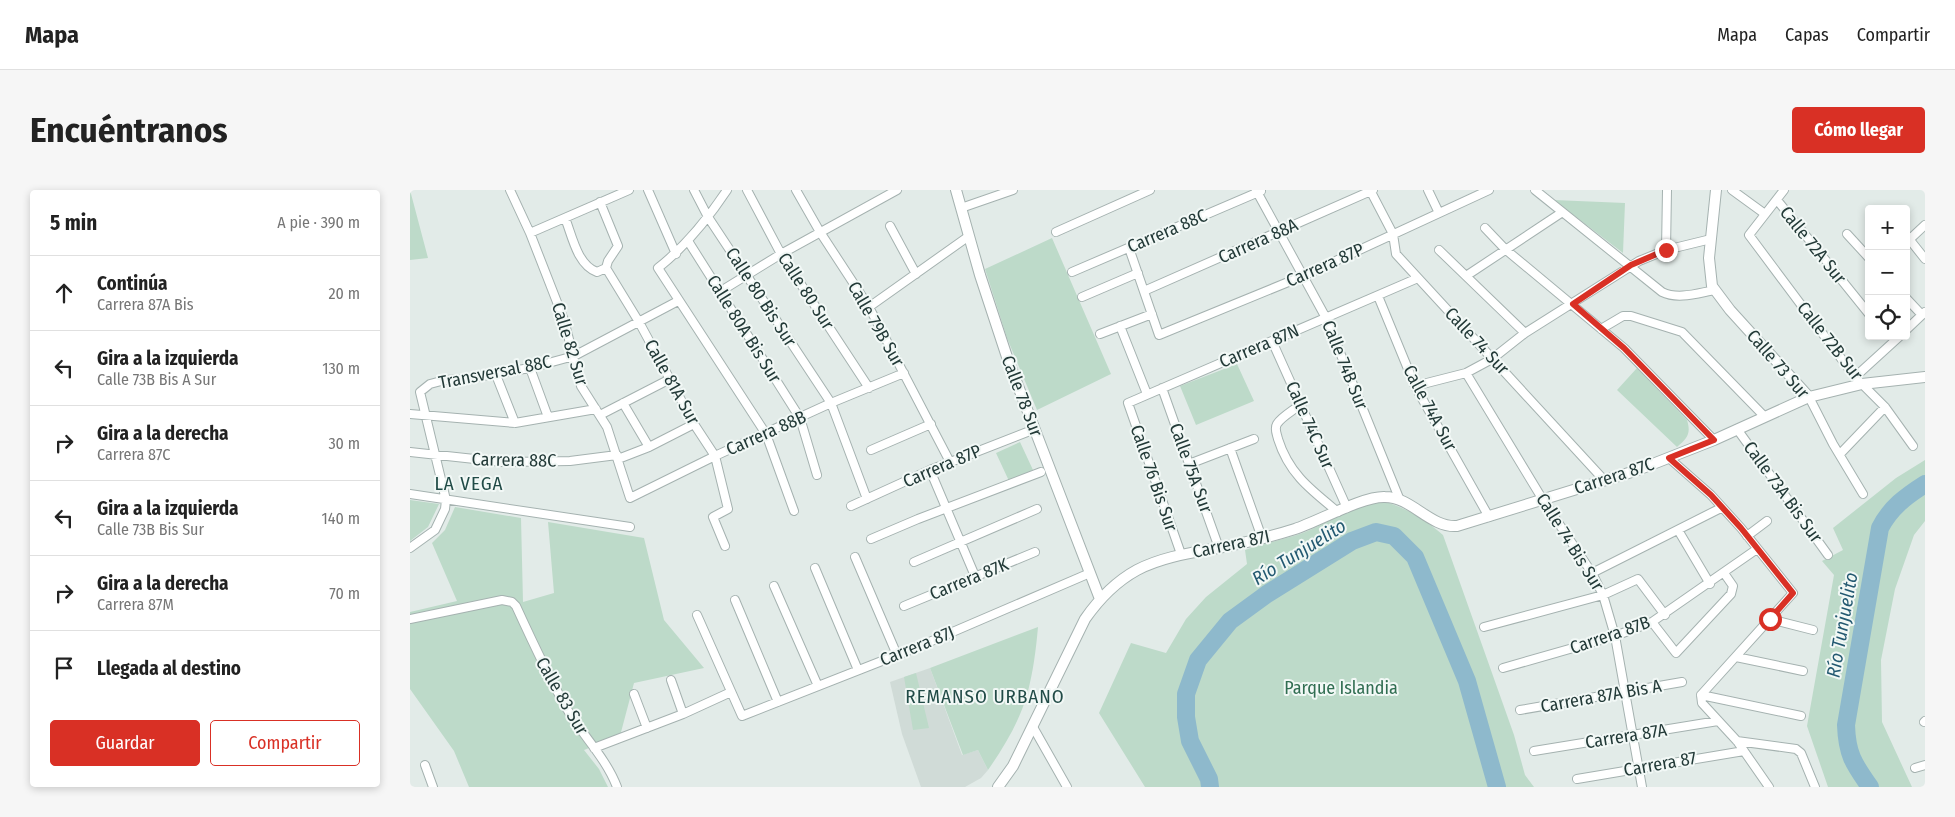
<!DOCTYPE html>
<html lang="es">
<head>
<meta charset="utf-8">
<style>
	body { margin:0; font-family:"Fira Sans Condensed",sans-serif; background:#f6f6f6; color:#222 }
	.controls { position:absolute; right:15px; top:15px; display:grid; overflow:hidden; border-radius:5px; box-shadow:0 2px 8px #0003 }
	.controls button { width:45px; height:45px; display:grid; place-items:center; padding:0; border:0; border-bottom:1px solid #e0e0e0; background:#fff; color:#222; font:25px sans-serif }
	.stop { position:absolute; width:15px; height:15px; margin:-11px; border:4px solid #d93025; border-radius:50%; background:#fff }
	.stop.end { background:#d93025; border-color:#fff; box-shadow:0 1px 5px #0008 }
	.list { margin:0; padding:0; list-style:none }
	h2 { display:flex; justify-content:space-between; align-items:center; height:65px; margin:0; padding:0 20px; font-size:21px }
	h2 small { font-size:16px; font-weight:400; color:#767676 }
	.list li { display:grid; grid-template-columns:32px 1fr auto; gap:15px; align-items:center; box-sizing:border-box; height:75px; padding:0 20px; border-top:1px solid #e0e0e0 }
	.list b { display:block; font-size:19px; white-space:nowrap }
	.list p { margin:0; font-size:16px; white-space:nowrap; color:#767676 }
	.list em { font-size:16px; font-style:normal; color:#767676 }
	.actions { display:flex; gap:10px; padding:15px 20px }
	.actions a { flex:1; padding:11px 0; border:1px solid #d93025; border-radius:5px; text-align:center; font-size:18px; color:#d93025 }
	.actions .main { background:#d93025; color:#fff }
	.icon { flex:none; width:28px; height:28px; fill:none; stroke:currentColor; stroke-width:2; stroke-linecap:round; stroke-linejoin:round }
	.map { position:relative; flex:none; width:1515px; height:597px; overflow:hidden; border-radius:5px }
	header { display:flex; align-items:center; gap:30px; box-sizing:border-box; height:70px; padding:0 25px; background:#fff; border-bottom:1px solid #e0e0e0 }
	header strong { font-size:24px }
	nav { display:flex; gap:28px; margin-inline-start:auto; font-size:18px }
	.intro { display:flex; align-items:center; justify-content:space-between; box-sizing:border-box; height:120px; padding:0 30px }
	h1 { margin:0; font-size:35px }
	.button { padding:12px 22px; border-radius:5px; background:#d93025; color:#fff; font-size:18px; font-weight:700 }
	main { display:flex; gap:30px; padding:0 30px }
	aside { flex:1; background:#fff; border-radius:5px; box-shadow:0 2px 8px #0003 }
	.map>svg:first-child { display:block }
	.built { fill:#d0dbd7 }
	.green { fill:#bddac9 }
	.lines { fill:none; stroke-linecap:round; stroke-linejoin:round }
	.river { stroke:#8eb9cc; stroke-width:18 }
	.minor-casing { stroke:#a5b2b0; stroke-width:10 }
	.tertiary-casing { stroke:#a5b2b0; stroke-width:12 }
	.minor { stroke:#fff; stroke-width:8 }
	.tertiary { stroke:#fff; stroke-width:10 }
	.route { stroke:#d93025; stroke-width:6 }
	.labels { text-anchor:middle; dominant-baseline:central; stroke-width:4; stroke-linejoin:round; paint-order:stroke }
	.street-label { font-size:18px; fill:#233a38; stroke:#f2f8f6 }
	.park-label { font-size:18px; fill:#316e52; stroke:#f2f8f6 }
	.neighbourhood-label { font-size:19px; letter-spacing:1px; fill:#214b47; stroke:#f2f8f6 }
	.water-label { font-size:19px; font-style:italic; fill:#235971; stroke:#f2f8f6 }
</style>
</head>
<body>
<header>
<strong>Mapa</strong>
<nav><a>Mapa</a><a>Capas</a><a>Compartir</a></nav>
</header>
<div class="intro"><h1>Encuéntranos</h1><a class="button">Cómo llegar</a></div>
<main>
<aside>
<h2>5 min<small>A pie · 390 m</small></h2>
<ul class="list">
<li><svg class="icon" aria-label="ahead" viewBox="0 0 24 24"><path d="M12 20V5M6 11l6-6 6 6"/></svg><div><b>Continúa</b><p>Carrera 87A Bis</p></div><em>20 m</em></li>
<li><svg class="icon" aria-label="left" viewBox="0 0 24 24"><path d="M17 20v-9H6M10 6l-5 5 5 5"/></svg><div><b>Gira a la izquierda</b><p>Calle 73B Bis A Sur</p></div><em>130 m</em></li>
<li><svg class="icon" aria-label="right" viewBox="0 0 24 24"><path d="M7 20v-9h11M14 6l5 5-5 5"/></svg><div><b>Gira a la derecha</b><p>Carrera 87C</p></div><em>30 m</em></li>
<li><svg class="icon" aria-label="left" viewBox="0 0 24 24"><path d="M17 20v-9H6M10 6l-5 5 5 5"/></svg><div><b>Gira a la izquierda</b><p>Calle 73B Bis Sur</p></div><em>140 m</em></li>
<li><svg class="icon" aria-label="right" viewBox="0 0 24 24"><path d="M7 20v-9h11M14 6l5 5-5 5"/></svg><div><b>Gira a la derecha</b><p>Carrera 87M</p></div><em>70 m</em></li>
<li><svg class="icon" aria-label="arrive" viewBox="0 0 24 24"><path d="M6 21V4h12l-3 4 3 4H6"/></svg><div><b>Llegada al destino</b></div></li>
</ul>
<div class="actions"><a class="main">Guardar</a><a>Compartir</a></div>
</aside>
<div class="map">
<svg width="1515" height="597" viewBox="0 0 1515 597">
	<rect width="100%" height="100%" fill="#e2ebe8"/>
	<path class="built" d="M520,478L552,565L568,560L578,580L571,588L555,597H511L492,544L480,492Z"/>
	<path class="green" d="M0,0L18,68L0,70Z
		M1144,10L1215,13L1213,63Z
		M642,48L701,184L627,220L597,148L575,79Z
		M827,174L844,211L786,235L770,196Z
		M1227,178L1277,230C1281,243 1278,248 1267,257L1207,200Z
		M610,252L623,280L599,291L586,263Z
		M1515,270V331L1504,345L1485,399L1471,470L1472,532L1502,597H1418L1397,536L1424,385L1412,371L1433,360L1423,338L1486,288Z
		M0,310L29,314L18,337L0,351Z
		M973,311C998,319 1013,328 1033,345L1104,545L1115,585L1124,597H735L689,523L721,453L756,463L776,429L796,407L837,374L835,360C852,354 870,350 887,345C916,335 942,315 973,311Z
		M45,317L111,328L113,412L144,403L138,332L234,348L254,430L294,478L224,493L210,546L174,560L189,579L198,597H59L44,561L0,499V422L47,411L22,353L35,340Z
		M628,437C626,460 623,483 617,505C609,532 594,557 578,580L568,560L553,565L520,478Z
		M506,483L519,538L503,540L494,487Z"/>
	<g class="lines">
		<path class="river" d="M800,597L799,589L780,551L776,527V504L788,470L820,431L857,404L942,351L966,342L984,346L1005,367L1057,491L1087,597
			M1460,597C1443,573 1437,564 1436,535L1470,338C1480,318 1496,306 1515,294"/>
		<defs>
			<path id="minor" d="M100,0L120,43L154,130L171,196L197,237L220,308L305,266L421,213L494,183
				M238,0L266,64
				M284,0L298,27L421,213L457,309
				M317,0C297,30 276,56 248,78L356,244L384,321
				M337,0L371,64L459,198
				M386,0L410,42L459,117L540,272
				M846,0L916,128L989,308
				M960,0L983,44L986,64L1194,290
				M1018,0L1029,23
				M1125,0L1252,102C1268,110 1288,103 1305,100
				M1322,0L1355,24
				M1374,0L1339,45L1445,187L1475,217L1503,256
				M1367,10L1459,124
				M190,12L208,56L198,71L196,78L229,132L284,234L305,266L318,319L303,327L315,356
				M551,18L603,0
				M155,28C162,45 167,75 187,82L196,78
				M480,36L506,84
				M1075,38L1095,59L1214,158L1304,250
				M646,42L740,0
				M120,43L219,0
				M1437,44L1459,68
				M1496,45L1515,69
				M1500,49L1515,35
				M278,51L390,228L407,285
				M719,58L749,145L893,86L1079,0
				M1029,60L1115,143
				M1256,60L1257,0
				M662,82L851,1
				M1056,86L1151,23
				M311,101L371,64L487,0
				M734,101L963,0
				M968,106L1005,196L1079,327
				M672,107L728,83
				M1496,108L1512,125
				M459,117L559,46
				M710,136L737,204
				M1191,139L1213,126H1221L1272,142L1354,226
				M1496,140L1515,122
				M690,144L742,124
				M862,151L937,318
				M120,178L138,227
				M1056,183L1133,310L1182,383L1193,405L1205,446L1232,597
				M86,185L105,233
				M1445,187L1490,146
				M1005,196L1056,183L1082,169L1115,143L1229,71L1256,60L1301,49
				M752,198L809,358
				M1399,207L1423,254L1453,304
				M213,213L239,257
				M891,214C884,220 871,227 867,234C864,239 867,244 868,249C879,284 901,300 928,322
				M0,224L105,233L186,219
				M190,225L260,189
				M1327,239L1418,365
				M820,258L852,348
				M461,260L521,234
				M0,262L92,272L160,271L207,265
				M1430,264L1475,217
				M1259,268L1301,305L1331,338L1383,403L1291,505
				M208,269L239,257L284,234
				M779,274L844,249
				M520,280L565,386
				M0,304L220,337
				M441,316L520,280L625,239
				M1268,340L1300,394
				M1337,346L1357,331
				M461,349L508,329L631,282
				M0,358L25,340L35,319L36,310L10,202L20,194L35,190L54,189L120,178L164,166L268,111
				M771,364L718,213L1008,88
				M445,367L487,465
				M504,372L627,319
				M405,378L448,480
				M1182,383L1311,318
				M364,396L408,496
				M325,410L368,512
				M494,416L625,362
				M287,425L332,526L510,456L680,383
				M0,429L92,410L102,412L106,416C122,451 138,486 157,519C173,546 196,568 207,597
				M1360,429L1403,440
				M1242,432L1266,463L1321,404L1323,396L1314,383
				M1074,437L1193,405L1228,389L1255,425
				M1326,467L1393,481
				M1093,478L1205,446L1242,432L1347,359
				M261,490L273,524
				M224,504L237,538
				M1291,505L1292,513L1327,551L1359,597
				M1291,505L1391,526
				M1110,520L1272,492
				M1514,532L1515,531
				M623,537L657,597
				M1327,551L1386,559L1391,563L1405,597
				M184,558L273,524L321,502
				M1124,561L1308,531
				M15,575L23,597
				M1505,578L1515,575
				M1167,589L1334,561"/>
			<path id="tertiary" d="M546,0L570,85L598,170L690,409
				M1306,0L1299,68L1302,96L1320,120L1399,207
				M588,597L603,576L675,429C689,409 705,392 727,380C752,367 780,363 808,358C834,353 860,347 885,339C909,331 953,306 975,307C1002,307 1020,338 1047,336L1225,281L1304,250L1399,207L1452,194L1515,187"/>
		</defs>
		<use href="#minor" class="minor-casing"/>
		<use href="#tertiary" class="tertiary-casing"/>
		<use href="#minor" class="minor"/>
		<use href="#tertiary" class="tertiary"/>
	</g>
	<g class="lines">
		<path class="route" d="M1256,60L1221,75L1163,114L1214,158L1304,250L1259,268L1301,305L1331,338L1383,403L1360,429"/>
	</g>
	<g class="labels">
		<g class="street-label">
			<text transform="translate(757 41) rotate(-23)">Carrera 88C</text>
			<text transform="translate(848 51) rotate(-24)">Carrera 88A</text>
			<text transform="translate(1403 55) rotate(51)">Calle 72A Sur</text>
			<text transform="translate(915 75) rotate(-24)">Carrera 87P</text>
			<text transform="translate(396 101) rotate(57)">Calle 80 Sur</text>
			<text transform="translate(351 107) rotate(57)">Calle 80 Bis Sur</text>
			<text transform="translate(466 134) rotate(60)">Calle 79B Sur</text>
			<text transform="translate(334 139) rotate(58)">Calle 80A Bis Sur</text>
			<text transform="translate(1067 151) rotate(47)">Calle 74 Sur</text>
			<text transform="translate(1420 151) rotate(52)">Calle 72B Sur</text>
			<text transform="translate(160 154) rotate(73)">Calle 82 Sur</text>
			<text transform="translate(849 156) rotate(-23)">Carrera 87N</text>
			<text transform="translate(1368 174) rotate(49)">Calle 73 Sur</text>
			<text transform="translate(935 175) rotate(68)">Calle 74B Sur</text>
			<text transform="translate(85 182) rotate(-11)">Transversal 88C</text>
			<text transform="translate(262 192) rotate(61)">Calle 81A Sur</text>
			<text transform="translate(612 206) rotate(69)">Calle 78 Sur</text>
			<text transform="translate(1020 218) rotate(62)">Calle 74A Sur</text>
			<text transform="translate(900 235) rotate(66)">Calle 74C Sur</text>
			<text transform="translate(356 243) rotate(-24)">Carrera 88B</text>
			<text transform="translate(104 270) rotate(1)">Carrera 88C</text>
			<text transform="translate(532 276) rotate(-23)">Carrera 87P</text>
			<text transform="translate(781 278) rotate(70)">Calle 75A Sur</text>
			<text transform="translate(1204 286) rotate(-18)">Carrera 87C</text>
			<text transform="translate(744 288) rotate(71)">Calle 76 Bis Sur</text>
			<text transform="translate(1373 302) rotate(54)">Calle 73A Bis Sur</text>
			<text transform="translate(1160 352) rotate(58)">Calle 74 Bis Sur</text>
			<text transform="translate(821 354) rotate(-12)">Carrera 87I</text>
			<text transform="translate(559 389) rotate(-22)">Carrera 87K</text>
			<text transform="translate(1200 445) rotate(-19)">Carrera 87B</text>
			<text transform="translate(507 456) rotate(-22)">Carrera 87J</text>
			<text transform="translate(152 506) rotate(60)">Calle 83 Sur</text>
			<text transform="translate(1191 506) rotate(-10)">Carrera 87A Bis A</text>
			<text transform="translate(1216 546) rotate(-9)">Carrera 87A</text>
			<text transform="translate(1250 574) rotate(-10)">Carrera 87</text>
		</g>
		<g class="park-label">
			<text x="931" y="498">Parque Islandia</text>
		</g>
		<g class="neighbourhood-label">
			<text x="59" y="293">LA VEGA</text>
			<text x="575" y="506">REMANSO URBANO</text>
		</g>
		<g class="water-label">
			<text transform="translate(889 362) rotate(-32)">Río Tunjuelito</text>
			<text transform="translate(1432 435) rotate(-80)">Río Tunjuelito</text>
		</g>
	</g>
</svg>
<div class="controls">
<button>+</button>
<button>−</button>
<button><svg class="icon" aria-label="locate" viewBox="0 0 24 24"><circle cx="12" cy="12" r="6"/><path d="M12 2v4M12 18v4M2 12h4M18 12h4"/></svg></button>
</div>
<div class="stop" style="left:1360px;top:429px"></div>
<div class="stop end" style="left:1256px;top:60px"></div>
</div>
</main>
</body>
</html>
